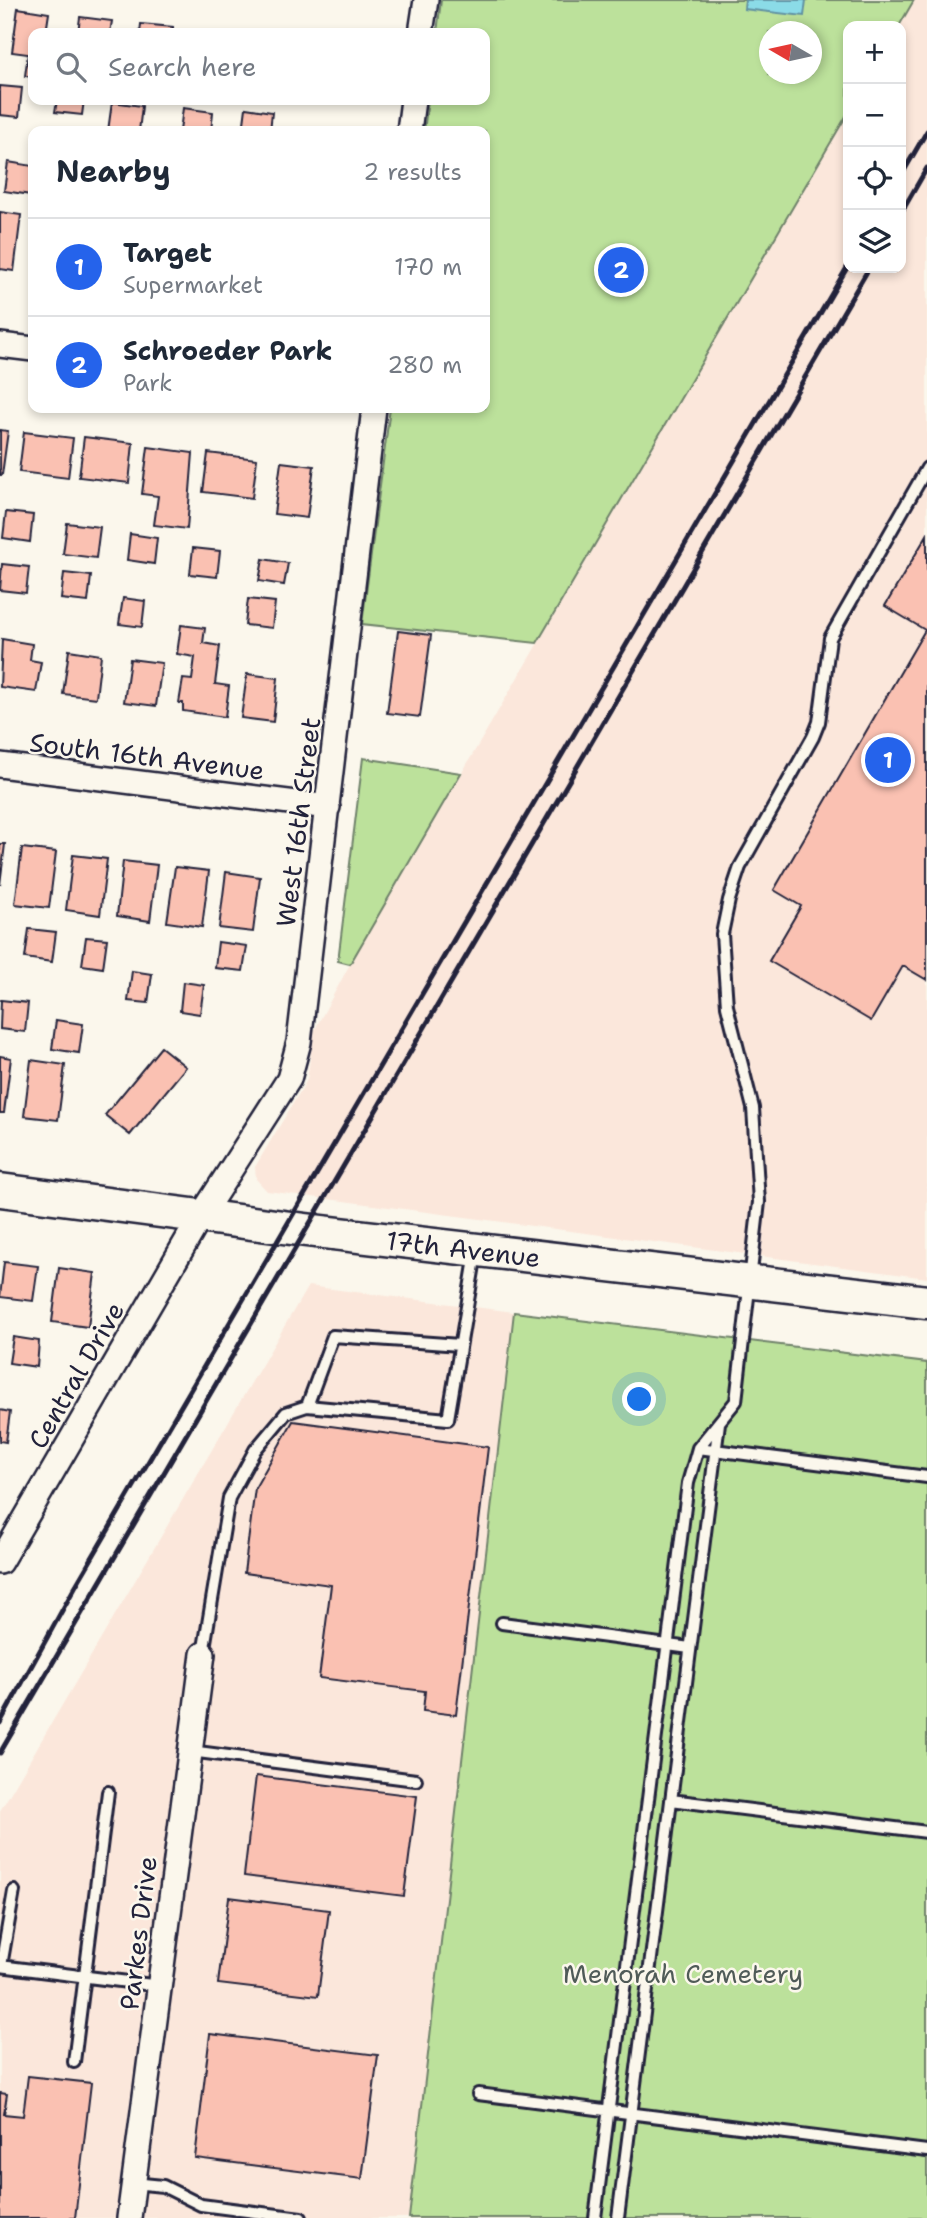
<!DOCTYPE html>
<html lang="en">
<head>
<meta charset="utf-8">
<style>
	body { margin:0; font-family:"Shantell Sans",sans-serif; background:#f2f2f3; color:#1f2937 }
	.controls { position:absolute; right:21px; top:21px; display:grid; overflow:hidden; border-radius:14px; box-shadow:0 4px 10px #0003 }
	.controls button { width:63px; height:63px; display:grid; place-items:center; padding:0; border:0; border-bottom:2px solid #e0e1e3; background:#fff; color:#1f2937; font:35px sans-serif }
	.compass { position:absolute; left:759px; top:21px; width:63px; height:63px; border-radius:50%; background:#fff; box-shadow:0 4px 10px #0003; rotate:279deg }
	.you { position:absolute; left:640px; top:1400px; width:24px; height:24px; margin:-18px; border:5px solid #fff; border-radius:50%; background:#1a73e8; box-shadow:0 0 0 10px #1a73e833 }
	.badge { display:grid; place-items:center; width:46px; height:46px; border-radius:50%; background:#2563eb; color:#fff; font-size:23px; font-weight:700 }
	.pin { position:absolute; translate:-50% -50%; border:4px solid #fff; box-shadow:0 2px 7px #0006 }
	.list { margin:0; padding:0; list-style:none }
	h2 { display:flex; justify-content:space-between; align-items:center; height:91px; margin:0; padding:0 28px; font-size:30px }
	h2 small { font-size:23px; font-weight:400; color:#747a83 }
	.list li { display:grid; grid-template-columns:46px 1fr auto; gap:21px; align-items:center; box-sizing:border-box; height:98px; padding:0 28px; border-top:2px solid #e0e1e3 }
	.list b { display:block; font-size:26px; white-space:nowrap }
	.list p { margin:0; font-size:23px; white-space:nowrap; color:#747a83 }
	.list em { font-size:23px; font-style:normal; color:#747a83 }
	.icon { flex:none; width:38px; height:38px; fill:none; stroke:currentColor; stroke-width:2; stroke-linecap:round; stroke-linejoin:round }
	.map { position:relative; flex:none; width:927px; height:2218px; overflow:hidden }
	.search { position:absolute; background:#fff; box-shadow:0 4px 10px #0003; left:28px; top:28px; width:462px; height:77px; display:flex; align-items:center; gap:18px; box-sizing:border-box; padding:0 24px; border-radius:14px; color:#747a83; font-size:26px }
	.panel { position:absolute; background:#fff; box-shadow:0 4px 10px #0003; left:28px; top:126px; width:462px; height:287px; border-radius:14px }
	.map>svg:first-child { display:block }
	.built { fill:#fbe7db }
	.green { fill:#bce19b; stroke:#6f826b; stroke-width:2; fill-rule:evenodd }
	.water { fill:#8bdbe7; stroke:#6191a2; stroke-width:2 }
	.building { fill:#fac1b2; stroke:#22223b; stroke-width:2 }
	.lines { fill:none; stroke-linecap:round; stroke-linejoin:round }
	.lane-casing { stroke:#22223b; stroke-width:16 }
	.street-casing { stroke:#22223b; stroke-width:28 }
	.secondary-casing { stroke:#22223b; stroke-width:37 }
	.lane { stroke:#fbf7ec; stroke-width:10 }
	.street { stroke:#fbf7ec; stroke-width:23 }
	.secondary { stroke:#fbf7ec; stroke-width:32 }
	.rail { stroke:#22223b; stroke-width:5 }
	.labels { text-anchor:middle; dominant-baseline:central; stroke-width:5; stroke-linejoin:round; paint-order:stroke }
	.street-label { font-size:26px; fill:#22223b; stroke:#fbf7ec }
	.park-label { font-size:26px; fill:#505b58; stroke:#fbf7ec }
</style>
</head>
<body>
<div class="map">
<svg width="927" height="2218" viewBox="0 0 927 2218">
	<rect width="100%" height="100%" fill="#fbf7ec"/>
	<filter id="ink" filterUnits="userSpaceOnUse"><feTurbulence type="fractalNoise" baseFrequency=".0143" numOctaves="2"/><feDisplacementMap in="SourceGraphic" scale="14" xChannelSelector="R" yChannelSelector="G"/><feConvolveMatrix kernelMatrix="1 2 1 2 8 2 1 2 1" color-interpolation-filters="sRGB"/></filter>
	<g filter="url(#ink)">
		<path class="built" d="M914,0H927V1278L267,1191L256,1179L255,1167L307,1080L314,1031L350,964L848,113V268H901L899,26Z
			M308,1286L514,1312L409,2218H0V1811Z"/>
		<path class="green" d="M441,0H914L899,26H848V113L537,643L362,624L390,408H485V131H424L428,100H485V33H437ZM769,32H811V74H769Z
			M363,758L461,773L350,964L338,961Z
			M514,1312L927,1363V2218H409Z"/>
		<path class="water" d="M745,0H806L804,16L744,9Z"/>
		<path class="building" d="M18,8L49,13L46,33H33V77L25,76L28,54L12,52Z
			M80,17L112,21L110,33H78Z
			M141,24L173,27V33H140Z
			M0,86L22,88L19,117L0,115Z
			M57,100H84L82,115L55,112Z
			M112,102L142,106L139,131H108Z
			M183,108L213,112L211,131H180Z
			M246,108L272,112L270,131H243Z
			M8,162L33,166L31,195L4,191Z
			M0,212L21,215L14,271L0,269Z
			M0,430L8,431L2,475H0Z
			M24,432L73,438L68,478L19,472Z
			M84,437L133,443L129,483L79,477Z
			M148,447L193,453L187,529L154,525L158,496L142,494Z
			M208,453L257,459L252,498L203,492Z
			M281,462L314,466L307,518L274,514Z
			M6,512L33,515L30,542L3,538Z
			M67,523L100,527L96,558L63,554Z
			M130,534L157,538L154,564L127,560Z
			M927,535V980L903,966L871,1021L769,961L801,906L774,890L925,630L885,606Z
			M193,548L220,551L217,577L190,574Z
			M263,559L288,563L284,585L259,581Z
			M2,564L29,567L26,593L0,590Z
			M64,573L91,576L88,602L61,599Z
			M123,598L145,601L142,627L119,624Z
			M248,599L275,602L272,628L245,625Z
			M181,625L205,628L203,643L220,646L215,684L229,686L225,717L183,711V703H179L183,679L192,680L195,657L177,654Z
			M398,631L431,635L420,717L387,713Z
			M2,639L32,644L30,660L41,662L36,692L0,687Z
			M69,650L101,655L96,698L63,694Z
			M130,659L162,663L156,706L124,702Z
			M247,674L278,678L273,722L241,718Z
			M0,844H5L0,885Z
			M22,848L56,852L49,908L15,904Z
			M73,855L107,859L100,915L66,910Z
			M123,861L157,865L150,921L117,916Z
			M175,867L209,871L202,927L167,922Z
			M226,872L260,877L253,932L219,928Z
			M29,929L56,932L52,962L25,958Z
			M86,937L107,939L103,968L82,965Z
			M218,942L247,946L243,971L215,968Z
			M132,971L152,974L148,1003L128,1001Z
			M183,982L204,985L200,1014L180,1011Z
			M1,1000L28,1003L25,1032L0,1029Z
			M56,1020L83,1024L79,1053L52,1049Z
			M161,1047L186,1067L130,1135L105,1115Z
			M0,1056L11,1058L4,1113H0Z
			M31,1060L65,1065L58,1120L24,1116Z
			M4,1262L38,1266L33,1301L0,1297Z
			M59,1268L95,1273L88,1327L52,1322Z
			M13,1337L39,1341L37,1367L9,1363Z
			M0,1410L10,1412L6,1442L0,1441Z
			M293,1421L488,1447L456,1715L423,1711L425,1691L319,1678L331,1585L244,1573L255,1488Z
			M256,1776L417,1796L404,1896L244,1876Z
			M229,1897L329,1910L318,1996L218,1984Z
			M210,2034L378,2055L362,2179L195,2158Z
			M28,2076L91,2083L75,2218H0V2093L7,2094L4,2114L23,2116Z"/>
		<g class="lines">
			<defs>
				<path id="lane" d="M307,1406L333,1336L460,1345
					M698,1448L927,1477
					M502,1623L690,1648
					M203,1654L229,1498L255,1450L286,1413L307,1406L448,1419L476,1253
					M190,1751L416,1780
					M671,1800L927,1832
					M0,1966L160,1986
					M1,1966L14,1891
					M74,2062L108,1792
					M478,2094L927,2151
					M133,2183L163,2186L201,2205L301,2218
					M595,2218L688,1483L698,1448L736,1401L759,1202L753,1108L727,1006L722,934L729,900L740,867L813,737L819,722L830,638L927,468
					M618,2218L719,1423"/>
				<path id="street" d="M421,33L426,0
					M409,131L413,100
					M0,345L33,349
					M0,765L328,807
					M0,1562L201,1216L289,1079L299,1042L374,408
					M129,2218L203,1654"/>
				<g id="secondary">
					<path id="s1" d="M0,1190L306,1230L927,1302"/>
				</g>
			</defs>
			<use href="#lane" class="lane-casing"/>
			<use href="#street" class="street-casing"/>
			<use href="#secondary" class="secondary-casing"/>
			<use href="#lane" class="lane"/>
			<use href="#street" class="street"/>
			<use href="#secondary" class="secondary"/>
			<path class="rail" d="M901,176L927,131
				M901,213L927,168
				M0,1723L75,1587L848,266
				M0,1753L869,268"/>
		</g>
	</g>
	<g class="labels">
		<g class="street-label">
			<text transform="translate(147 756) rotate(7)">South 16th Avenue</text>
			<text transform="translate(298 822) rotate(-83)">West 16th Street</text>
			<text stroke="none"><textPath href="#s1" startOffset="467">17th Avenue</textPath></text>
			<text transform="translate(76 1375) rotate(-60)">Central Drive</text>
			<text transform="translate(138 1933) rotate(-83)">Parkes Drive</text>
		</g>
		<g class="park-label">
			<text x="683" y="1973">Menorah Cemetery</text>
		</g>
	</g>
</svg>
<div class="controls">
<button>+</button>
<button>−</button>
<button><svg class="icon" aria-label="locate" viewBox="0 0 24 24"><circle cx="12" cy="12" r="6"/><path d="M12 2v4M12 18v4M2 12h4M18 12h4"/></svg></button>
<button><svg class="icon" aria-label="layers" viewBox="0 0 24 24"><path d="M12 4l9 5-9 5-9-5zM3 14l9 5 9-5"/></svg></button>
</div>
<svg class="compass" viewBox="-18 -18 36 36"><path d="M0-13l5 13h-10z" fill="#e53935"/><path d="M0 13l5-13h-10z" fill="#747a83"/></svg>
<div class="you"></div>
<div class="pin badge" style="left:888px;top:760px">1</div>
<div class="pin badge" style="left:621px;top:270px">2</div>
<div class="search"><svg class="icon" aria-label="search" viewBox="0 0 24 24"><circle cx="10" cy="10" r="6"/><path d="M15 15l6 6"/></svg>Search here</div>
<section class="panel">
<h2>Nearby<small>2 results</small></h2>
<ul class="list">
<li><span class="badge">1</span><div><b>Target</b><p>Supermarket</p></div><em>170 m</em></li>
<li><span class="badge">2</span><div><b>Schroeder Park</b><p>Park</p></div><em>280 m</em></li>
</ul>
</section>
</div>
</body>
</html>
